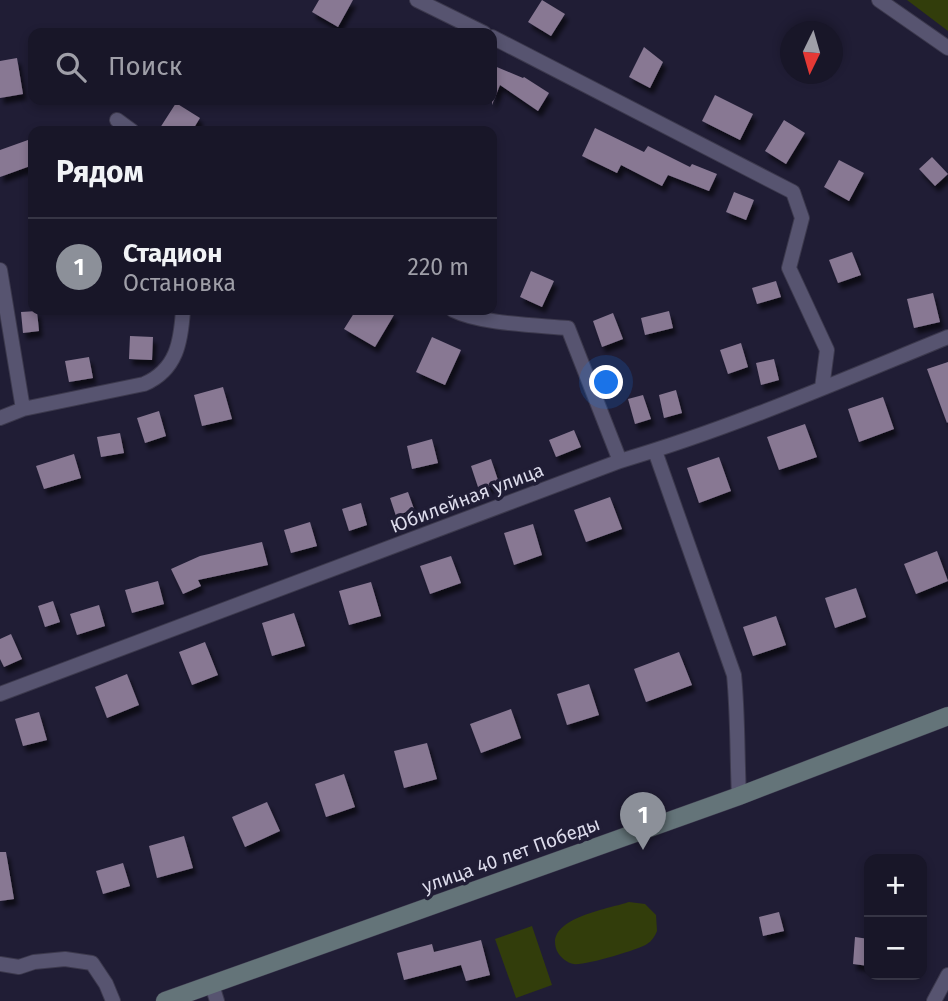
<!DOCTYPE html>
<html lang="ru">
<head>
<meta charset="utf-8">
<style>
	body { margin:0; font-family:"Fira Sans",sans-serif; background:#211f30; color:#f1f3f6 }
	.controls { position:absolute; right:21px; bottom:21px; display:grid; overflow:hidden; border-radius:14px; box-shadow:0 4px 10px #0003 }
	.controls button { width:63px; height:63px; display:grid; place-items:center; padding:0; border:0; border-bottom:2px solid #363545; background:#181628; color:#f1f3f6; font:35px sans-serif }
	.compass { position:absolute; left:780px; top:21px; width:63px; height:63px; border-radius:50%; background:#181628; box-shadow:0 4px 10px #0003; rotate:185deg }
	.you { position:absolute; left:607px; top:383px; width:24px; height:24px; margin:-18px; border:5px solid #fff; border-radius:50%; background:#1a73e8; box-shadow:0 0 0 10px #1a73e833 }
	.badge { display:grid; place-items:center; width:46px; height:46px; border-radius:50%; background:#8c9099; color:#fff; font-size:23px; font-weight:700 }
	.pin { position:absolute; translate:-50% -58px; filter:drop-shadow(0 2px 4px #0008) }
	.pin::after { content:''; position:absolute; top:37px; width:24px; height:21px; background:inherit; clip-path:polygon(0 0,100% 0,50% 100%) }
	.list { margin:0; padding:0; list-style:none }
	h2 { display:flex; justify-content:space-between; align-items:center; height:91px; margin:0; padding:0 28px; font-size:30px }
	h2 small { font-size:23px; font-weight:400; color:#9f9fa8 }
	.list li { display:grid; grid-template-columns:46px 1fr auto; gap:21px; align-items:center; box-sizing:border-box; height:98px; padding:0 28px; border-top:2px solid #363545 }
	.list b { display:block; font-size:26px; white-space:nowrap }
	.list p { margin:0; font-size:23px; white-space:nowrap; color:#9f9fa8 }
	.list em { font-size:23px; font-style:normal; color:#9f9fa8 }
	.icon { flex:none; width:38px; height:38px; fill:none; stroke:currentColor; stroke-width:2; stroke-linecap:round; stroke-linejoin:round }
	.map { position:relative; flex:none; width:948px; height:1001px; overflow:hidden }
	.search { position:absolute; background:#181628; box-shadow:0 4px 10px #0003; left:28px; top:28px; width:469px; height:77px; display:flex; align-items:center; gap:18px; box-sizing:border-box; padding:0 24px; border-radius:14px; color:#9f9fa8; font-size:26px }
	.panel { position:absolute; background:#181628; box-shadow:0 4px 10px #0003; left:28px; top:126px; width:469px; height:189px; border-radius:14px }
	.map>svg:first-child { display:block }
	.green { fill:#323d0b }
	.building { fill:#887893; filter:url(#shadow) }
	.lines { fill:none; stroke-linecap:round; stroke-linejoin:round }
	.street-casing { stroke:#3c394d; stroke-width:16 }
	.secondary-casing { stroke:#3c394d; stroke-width:19 }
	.street { stroke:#575470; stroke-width:14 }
	.secondary { stroke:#647479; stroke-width:18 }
	.labels { text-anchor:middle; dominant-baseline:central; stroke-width:7; stroke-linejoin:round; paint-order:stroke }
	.street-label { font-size:19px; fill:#dcdbeb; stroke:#201d35 }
</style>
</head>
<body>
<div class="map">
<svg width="948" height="1001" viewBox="0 0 948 1001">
	<defs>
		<filter id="shadow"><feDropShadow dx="3.5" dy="6" stdDeviation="2" flood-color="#0009"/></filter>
	</defs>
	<rect width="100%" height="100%" fill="#201d35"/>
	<path class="green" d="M907,0H948V31Z
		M629,902L645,904L656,915L657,931C655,936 652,941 647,944C638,950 583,966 574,964C567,963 560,957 557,951C543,918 609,909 629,902Z
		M532,926L552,985L516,998L495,939Z"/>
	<path class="building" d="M319,0H353L338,27L312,12Z
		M542,0L565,14L551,36L528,22Z
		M644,47L663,62L650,88L629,77Z
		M17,58L23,94L0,98V61Z
		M492,65L523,78L524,77L549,93L538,111L500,85L492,105Z
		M715,95L753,114L740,140L702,121Z
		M176,103L200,118L192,131H158Z
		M784,120L805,133L786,164L765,151Z
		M595,128L644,152L648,146L690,167L692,164L717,174L709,191L668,175L662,186L621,165L617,173L582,156Z
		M28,140L33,153V165L0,177V150Z
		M932,157L948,174L935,186L919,169Z
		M839,160L864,173L849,201L824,187Z
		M734,192L754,200L746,220L726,212Z
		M852,252L861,275L838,283L829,260Z
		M531,271L554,281L542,307L520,297Z
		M776,281L781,297L757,304L752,288Z
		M933,293L940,322L914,328L907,299Z
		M356,310H385L394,315L375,347L344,329Z
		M37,311L39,331L23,333L21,312Z
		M669,311L673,328L645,335L641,318Z
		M613,313L623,339L602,347L593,321Z
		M130,336L153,337L152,360L129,359Z
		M432,337L461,350L445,385L416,372Z
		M741,343L748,367L728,374L720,350Z
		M89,357L93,378L69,382L65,361Z
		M774,359L779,380L761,385L756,363Z
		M948,362V422L947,423L927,369Z
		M223,387L232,419L202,426L194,395Z
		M676,390L682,413L664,418L659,395Z
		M643,395L651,419L635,424L628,399Z
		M883,397L894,429L859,442L848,409Z
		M159,411L166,436L145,443L137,418Z
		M805,424L817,457L779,470L767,437Z
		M574,430L581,447L556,457L549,440Z
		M120,433L124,453L101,457L97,437Z
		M432,439L438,463L412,469L407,446Z
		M74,454L81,478L44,489L36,466Z
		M719,457L731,491L699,503L687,468Z
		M491,459L499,483L479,490L471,466Z
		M408,492L414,509L396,516L390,498Z
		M610,497L622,529L586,542L574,510Z
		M361,503L367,525L349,531L342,509Z
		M310,522L317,546L291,553L284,530Z
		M533,524L542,555L514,565L504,533Z
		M262,542L268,565L198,580L201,586L183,594L171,569L200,556Z
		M937,551L948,581L916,594L904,564Z
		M451,556L461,583L430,594L420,566Z
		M158,581L164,604L132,613L125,590Z
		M371,582L381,616L349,625L339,591Z
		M856,588L866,617L835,628L825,598Z
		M53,601L60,622L45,627L38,606Z
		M99,605L105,626L77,635L70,614Z
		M294,613L305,646L272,656L262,623Z
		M776,616L786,645L753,656L743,627Z
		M11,634L22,659L4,667L0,659V639Z
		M205,642L218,675L192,685L179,652Z
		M679,652L692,685L646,702L634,669Z
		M127,674L139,705L107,718L95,687Z
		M589,684L599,715L567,725L557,694Z
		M511,709L521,738L481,753L470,724Z
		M39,712L47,740L23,746L15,719Z
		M427,743L437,779L404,788L394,751Z
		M344,774L355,807L326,817L315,784Z
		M267,802L280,831L245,847L232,817Z
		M184,836L193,868L157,878L149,846Z
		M0,852H6L14,899L0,901Z
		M123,863L130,886L103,894L96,871Z
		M779,912L784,931L763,936L759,917Z
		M855,937L869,939V966L853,964Z
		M481,940L490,975L466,981L461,965L404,980L397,953L432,944L434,952Z"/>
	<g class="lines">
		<defs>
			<path id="street" d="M417,0L484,33
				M879,0L948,48
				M492,37L793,192L802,218L789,268L827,350L822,388
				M117,120L132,131
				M0,270L23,409
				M453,310C481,324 535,325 568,328L620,461
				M0,418L23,409L144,384C177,370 181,341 183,310
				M655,451L734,675C738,715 737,756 739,796
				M0,694L620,461C732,428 840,381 948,337
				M0,964L19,967L34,962L65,959L92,963L106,984L113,1001
				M212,985L217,1001
				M934,1001L948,975"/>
			<path id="secondary" d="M165,1001L739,796L948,716"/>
		</defs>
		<use href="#street" class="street-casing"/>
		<use href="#secondary" class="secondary-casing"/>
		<use href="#street" class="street"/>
		<use href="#secondary" class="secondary"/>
	</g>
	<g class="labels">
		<g class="street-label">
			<text transform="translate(467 498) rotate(-21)">Юбилейная улица</text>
			<text transform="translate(511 855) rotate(-20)">улица 40 лет Победы</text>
		</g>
	</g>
</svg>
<div class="controls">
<button>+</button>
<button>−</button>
</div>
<svg class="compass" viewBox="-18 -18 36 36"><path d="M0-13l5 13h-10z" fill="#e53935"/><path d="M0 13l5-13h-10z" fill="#9f9fa8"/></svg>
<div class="you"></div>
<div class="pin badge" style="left:643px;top:850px">1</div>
<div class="search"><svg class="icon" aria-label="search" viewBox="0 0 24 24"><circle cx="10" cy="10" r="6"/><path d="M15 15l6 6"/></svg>Поиск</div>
<section class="panel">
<h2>Рядом<small></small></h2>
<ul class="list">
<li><span class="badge">1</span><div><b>Стадион</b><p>Остановка</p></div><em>220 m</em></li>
</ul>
</section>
</div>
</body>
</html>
